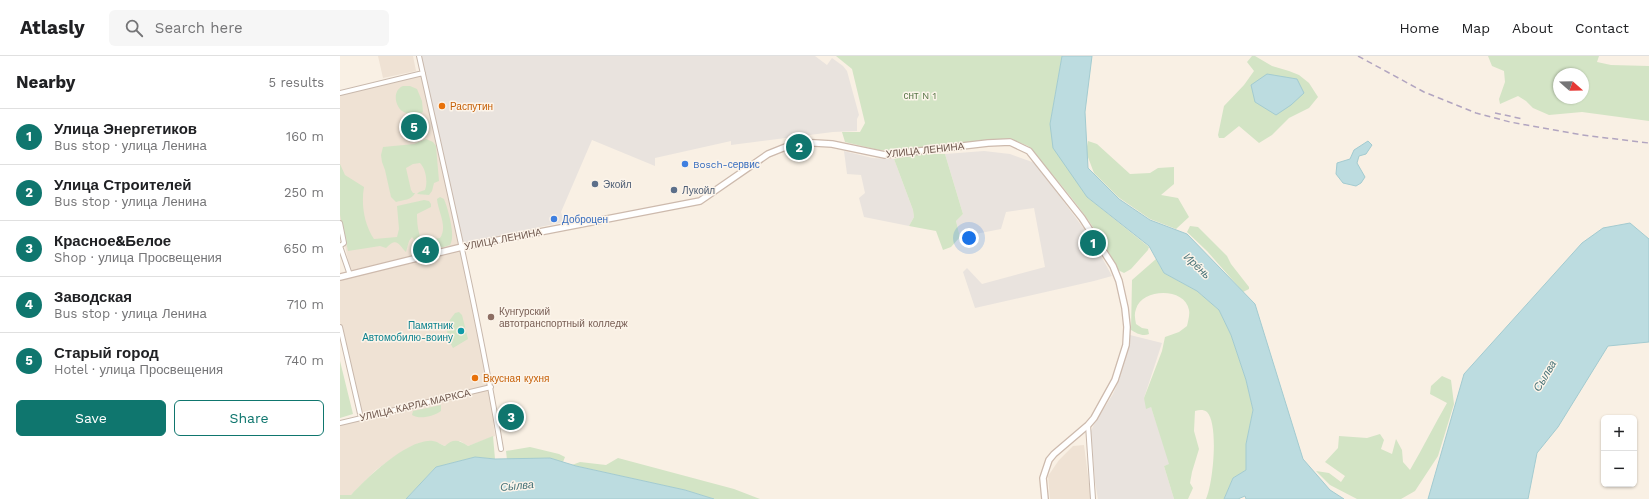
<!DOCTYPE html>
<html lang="en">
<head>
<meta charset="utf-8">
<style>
	body { margin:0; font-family:"Work Sans",sans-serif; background:#f6f6f6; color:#202124 }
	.controls { position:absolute; right:12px; bottom:12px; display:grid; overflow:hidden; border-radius:6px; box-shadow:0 1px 3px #0004 }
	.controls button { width:36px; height:36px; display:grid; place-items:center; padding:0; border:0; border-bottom:1px solid #e0e0e0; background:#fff; color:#202124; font:20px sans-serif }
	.compass { position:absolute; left:1213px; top:12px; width:36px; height:36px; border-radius:50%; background:#fff; box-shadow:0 1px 3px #0004; rotate:110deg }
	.you { position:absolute; left:629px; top:182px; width:14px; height:14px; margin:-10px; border:3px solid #fff; border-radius:50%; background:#1a73e8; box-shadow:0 0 0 6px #1a73e833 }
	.badge { display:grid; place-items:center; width:26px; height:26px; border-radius:50%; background:#0f766e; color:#fff; font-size:13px; font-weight:700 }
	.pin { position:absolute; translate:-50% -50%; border:2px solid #fff; box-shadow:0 1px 4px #0006 }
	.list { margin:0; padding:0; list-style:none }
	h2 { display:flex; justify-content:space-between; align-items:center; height:52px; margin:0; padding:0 16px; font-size:17px }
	h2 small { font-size:13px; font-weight:400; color:#757577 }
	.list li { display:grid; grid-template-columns:26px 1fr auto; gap:12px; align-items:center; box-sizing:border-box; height:56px; padding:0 16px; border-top:1px solid #e0e0e0 }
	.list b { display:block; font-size:15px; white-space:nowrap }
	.list p { margin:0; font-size:13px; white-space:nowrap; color:#757577 }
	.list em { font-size:13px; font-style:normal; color:#757577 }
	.actions { display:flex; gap:8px; padding:12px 16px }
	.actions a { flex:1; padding:9px 0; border:1px solid #0f766e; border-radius:6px; text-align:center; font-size:14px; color:#0f766e }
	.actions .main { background:#0f766e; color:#fff }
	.icon { flex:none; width:22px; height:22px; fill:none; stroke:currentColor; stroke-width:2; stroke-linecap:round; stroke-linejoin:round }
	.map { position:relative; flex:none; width:1309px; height:443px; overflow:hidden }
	header { display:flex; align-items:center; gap:24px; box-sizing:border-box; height:56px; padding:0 20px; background:#fff; border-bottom:1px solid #e0e0e0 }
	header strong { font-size:19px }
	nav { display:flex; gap:22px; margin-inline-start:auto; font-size:14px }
	.search { width:280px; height:36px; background:#f6f6f6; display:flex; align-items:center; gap:10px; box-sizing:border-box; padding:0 14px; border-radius:6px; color:#757577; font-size:15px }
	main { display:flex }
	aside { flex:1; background:#fff }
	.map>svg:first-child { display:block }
	.residential { fill:#efe2d4 }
	.industrial { fill:#e9e3de }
	.green { fill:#d3e4c5; fill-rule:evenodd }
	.water { fill:#bcdce0; stroke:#a3cbd0 }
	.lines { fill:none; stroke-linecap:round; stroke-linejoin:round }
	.street-casing { stroke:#c8b8ac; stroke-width:6 }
	.secondary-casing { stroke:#cdbaad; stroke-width:8 }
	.street { stroke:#fff; stroke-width:4 }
	.secondary { stroke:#fff; stroke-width:5.5 }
	.rail { stroke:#b2a5c0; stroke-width:1.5; stroke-dasharray:6 4; stroke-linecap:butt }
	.food-dot { fill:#e8710a; stroke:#fcf4ea; stroke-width:1.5 }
	.shop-dot { fill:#3f7fe0; stroke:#fcf4ea; stroke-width:1.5 }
	.service-dot { fill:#5c6f8a; stroke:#fcf4ea; stroke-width:1.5 }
	.education-dot { fill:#8d6e63; stroke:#fcf4ea; stroke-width:1.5 }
	.culture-dot { fill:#0f9aa8; stroke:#fcf4ea; stroke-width:1.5 }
	.labels { text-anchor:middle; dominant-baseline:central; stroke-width:3; stroke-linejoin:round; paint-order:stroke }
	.park-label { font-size:10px; fill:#5a784a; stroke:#fcf4ea }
	.food-label { font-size:10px; fill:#c56008; stroke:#fcf4ea; text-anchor:start }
	.street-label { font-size:10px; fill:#6e574d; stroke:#fcf4ea }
	.shop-label { font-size:10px; fill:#366cbe; stroke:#fcf4ea; text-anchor:start }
	.service-label { font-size:10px; fill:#4e5e75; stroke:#fcf4ea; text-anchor:start }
	.education-label { font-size:10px; fill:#785e54; stroke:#fcf4ea; text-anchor:start }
	.culture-label { font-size:10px; fill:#0d838f; stroke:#fcf4ea; text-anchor:end }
	.water-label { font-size:11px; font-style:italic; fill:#477378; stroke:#fcf4ea }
</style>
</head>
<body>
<header>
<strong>Atlasly</strong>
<div class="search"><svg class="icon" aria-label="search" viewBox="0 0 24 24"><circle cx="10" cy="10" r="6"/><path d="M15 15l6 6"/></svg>Search here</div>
<nav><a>Home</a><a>Map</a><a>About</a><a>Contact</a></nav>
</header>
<main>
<aside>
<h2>Nearby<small>5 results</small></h2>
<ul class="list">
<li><span class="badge">1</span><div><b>Улица Энергетиков</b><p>Bus stop · улица Ленина</p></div><em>160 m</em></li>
<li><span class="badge">2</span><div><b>Улица Строителей</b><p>Bus stop · улица Ленина</p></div><em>250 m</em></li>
<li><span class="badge">3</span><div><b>Красное&amp;Белое</b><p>Shop · улица Просвещения</p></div><em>650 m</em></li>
<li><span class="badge">4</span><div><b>Заводская</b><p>Bus stop · улица Ленина</p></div><em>710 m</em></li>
<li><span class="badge">5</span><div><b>Старый город</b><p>Hotel · улица Просвещения</p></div><em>740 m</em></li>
</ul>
<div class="actions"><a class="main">Save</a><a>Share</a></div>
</aside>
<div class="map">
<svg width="1309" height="443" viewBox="0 0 1309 443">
	<rect width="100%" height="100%" fill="#f9f0e4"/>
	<path class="residential" d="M38,0H73L76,15L43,22Z
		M82,19L120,190L11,218L0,166V39Z
		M120,196L149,330L22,359L0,266V223Z
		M149,334L155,380L128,390L120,385L105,390L93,385L79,387L66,393L54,401L36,414L11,439H0V369Z
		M744,389L751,443H710L708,420L719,404L733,390Z"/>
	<path class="industrial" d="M81,0H475L487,9L492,2L503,10L507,15L519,59L517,63V75L493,76L391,89V85L315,102V110L252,84L221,156L224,166L123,187Z
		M504,95L532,102L554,103L573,154L574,161L569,170L524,161L519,142L525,137L521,119L507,118Z
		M644,95L670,98L695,107L753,185L772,220L754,225L635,252L623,216L627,212L642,228L705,211L694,152L666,156L661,173L620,181L616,165L623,158L605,98Z
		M790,279L822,287L804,342L811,351L830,408L824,410L834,443H758L755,426L751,375L754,368L773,338L779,324Z"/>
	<path class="green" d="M496,0H722L710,68L747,141L809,191L808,194L791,213L784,217L778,214C760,176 732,141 704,109C699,103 694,94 688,90C679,85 668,84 658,84L557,95L539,94L505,86L502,76H520L525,67L512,13Z
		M912,0H915L932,10L949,15L959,19L969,27L978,41L969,52L949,62L932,79L919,87L899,70L884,82H879L878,79L884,50L904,29L914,15L907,6Z
		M1148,0H1259L1257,6L1271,9L1309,10V65L1242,56L1209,59L1193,52L1186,45L1178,40L1160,48L1159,43L1165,26L1164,15L1152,10ZM1219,18H1243V42H1219Z
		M63,30H70L77,33L82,45L83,56L77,59C72,58 66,58 62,55C54,48 53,34 63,30Z
		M86,83L93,86L96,90L99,125L94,127L92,135L89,139L77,138L79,136L85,134C88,126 86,113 80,107L73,108L66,112L71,134L73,137H75C72,144 63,144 56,146L51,141L45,114L42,106L41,99L43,91L74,88Z
		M748,85L757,88L790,118L810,117L818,112L834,111V128L821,139L838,142L849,161L836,173L810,163L778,141L754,117L746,96Z
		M581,98H605L623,158L616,165L620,181L611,191L603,194L596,175L569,170L574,161L573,154L554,103Z
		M0,108L5,119L24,131C21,148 24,168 34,183L57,181L59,173L57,150L84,144L89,145L91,148V151L77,158C77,167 78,177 82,185L100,182C108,170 98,156 97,143L100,141L104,143C108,153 116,180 110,189L104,191L81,193L72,181L69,185L66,196C59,189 57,180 46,192L40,190L8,195L0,159Z
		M850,170L858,171L887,200L891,208L909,231V233L903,236L867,195L847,176Z
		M816,203L824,217L857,235L879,254L891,279L906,324L913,354L906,388V414L893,422L884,443H866C873,429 879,368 867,356C863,353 859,354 855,355L854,375L859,393L852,416L850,427L853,432L848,443H834L824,410L829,408L811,351L806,353L804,342L822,295L825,281L839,276L847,270C848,265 850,259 849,254C845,231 802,232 796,253C794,258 795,263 796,268L802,272L808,273L809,278C803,281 796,277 791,274L792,224Z
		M119,256L122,259L128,283L113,292L109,285L106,269L115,257Z
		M0,305L13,358L0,362Z
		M1102,320L1111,324L1114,348L1098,400L1075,435L1061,443H1017L990,429L976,415L989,417L1001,426L1005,420L985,406L998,392L999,380L1027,382L1040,378L1044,384L1041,393L1052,398L1056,383L1062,394L1063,406L1070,414C1083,392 1094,369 1107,347L1090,338L1091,330Z
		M101,349V355C94,360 80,364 72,359L73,355Z
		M153,380L155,403L135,401L96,411L66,443H0V439H11C27,422 68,382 93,385C97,385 101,389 105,390C113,382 119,384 128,390Z
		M190,391L219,398L225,401L223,406L210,402L167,404L166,395Z
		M278,402L394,433L420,443H374L345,434L232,409L240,406L266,409Z"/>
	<path class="water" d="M722,0H752L745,56L748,112L779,143L810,164L847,178L915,248L963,403L990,434L1004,443H906L905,440L898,443H884L893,422L906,414V388L913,354L906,324L891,279L879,254L857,235L824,217L809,190L747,141L713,92L710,68Z
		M927,18L957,23L964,37L951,49L936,59L915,46L911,29Z
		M1028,85L1032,89L1026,98L1019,100L1017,107L1025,121L1021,127L1016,130L1003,127L996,118L997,107L1010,103L1014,94Z
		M1290,167L1309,183V286L1268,290L1218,371L1197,397L1188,443H1088L1124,318L1242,187L1263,172Z
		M135,401L155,403L210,402L236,410L345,434L374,443H66L96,411Z"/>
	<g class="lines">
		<defs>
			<path id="street" d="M79,0C108,130 139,261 161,393
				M0,37L83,17
				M0,167L4,187L0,190L10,219
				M0,271L21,362
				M0,367L151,331
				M748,369L753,443"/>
			<path id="secondary" d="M0,221L122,191L360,145L428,98L458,86L492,88L545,99L648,87L670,86L689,95L742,162L773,210L779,225L785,252L787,271L786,289L775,324L754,362L748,369L714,398L709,404L703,422L705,443"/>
		</defs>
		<use href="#street" class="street-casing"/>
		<use href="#secondary" class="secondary-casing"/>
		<use href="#street" class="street"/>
		<use href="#secondary" class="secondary"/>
		<path class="rail" d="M1018,0L1084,36L1136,57L1170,66L1242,79L1309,87
			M1155,57L1183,63"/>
	</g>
	<g class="food-dot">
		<circle cx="102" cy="50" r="4"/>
		<circle cx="135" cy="322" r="4"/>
	</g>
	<g class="shop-dot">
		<circle cx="345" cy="108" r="4"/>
		<circle cx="214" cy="163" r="4"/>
	</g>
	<g class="service-dot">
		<circle cx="255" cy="128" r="4"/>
		<circle cx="334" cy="134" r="4"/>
	</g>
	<circle class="education-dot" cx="151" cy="261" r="4"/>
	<circle class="culture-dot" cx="121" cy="275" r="4"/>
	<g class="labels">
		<g class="park-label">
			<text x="580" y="39">снт N 1</text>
		</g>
		<g class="food-label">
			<text x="110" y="50">Распутин</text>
			<text x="143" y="322">Вкусная кухня</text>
		</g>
		<g class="street-label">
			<text transform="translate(585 94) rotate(-6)">УЛИЦА ЛЕНИНА</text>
			<text transform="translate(163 183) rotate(-11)">УЛИЦА ЛЕНИНА</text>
			<text transform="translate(75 349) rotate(-13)">УЛИЦА КАРЛА МАРКСА</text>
		</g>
		<g class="shop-label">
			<text x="353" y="108">Bosch-сервис</text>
			<text x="222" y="163">Доброцен</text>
		</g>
		<g class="service-label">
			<text x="263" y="128">Экойл</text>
			<text x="342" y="134">Лукойл</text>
		</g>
		<g class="education-label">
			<text x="159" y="255">Кунгурский<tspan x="159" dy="12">автотранспортный колледж</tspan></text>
		</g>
		<g class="culture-label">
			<text x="113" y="269">Памятник<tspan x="113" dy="12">Автомобилю-воину</tspan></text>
		</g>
		<g class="water-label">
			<text transform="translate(857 210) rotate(43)">Ире́нь</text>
			<text transform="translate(1205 320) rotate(-59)">Сылва</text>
			<text transform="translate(177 430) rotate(-5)">Сы́лва</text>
		</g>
	</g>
</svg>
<div class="controls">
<button>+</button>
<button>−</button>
</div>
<svg class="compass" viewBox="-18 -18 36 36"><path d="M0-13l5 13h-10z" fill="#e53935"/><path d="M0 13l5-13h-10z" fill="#757577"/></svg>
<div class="you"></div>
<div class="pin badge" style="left:753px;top:187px">1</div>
<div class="pin badge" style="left:459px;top:91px">2</div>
<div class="pin badge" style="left:171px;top:361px">3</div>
<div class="pin badge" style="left:86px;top:194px">4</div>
<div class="pin badge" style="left:74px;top:71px">5</div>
</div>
</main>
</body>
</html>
